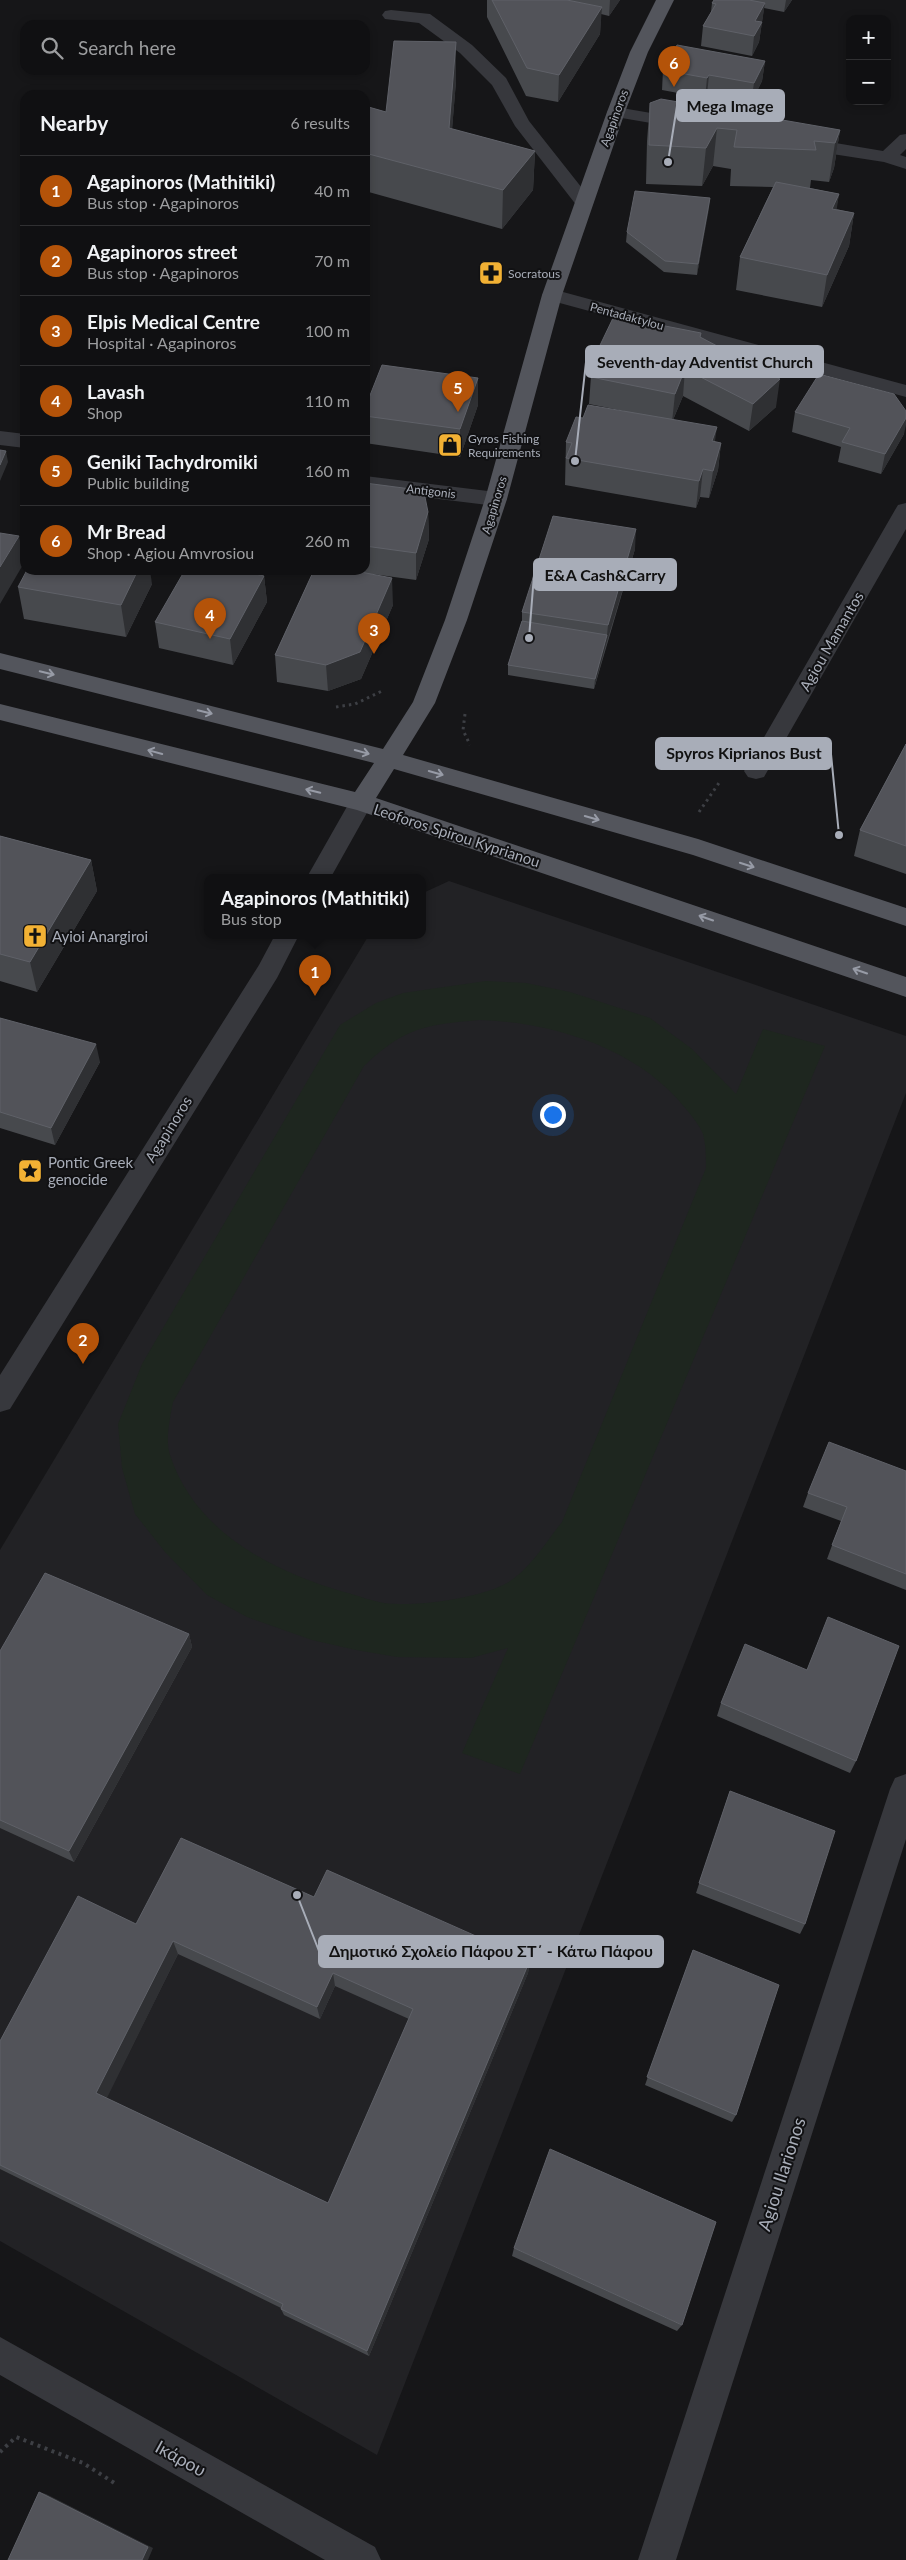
<!DOCTYPE html>
<html lang="en">
<head>
<meta charset="utf-8">
<style>
	body { margin:0; font-family:Lato,sans-serif; background:#1e1e20; color:#f1f3f6 }
	.controls { position:absolute; right:15px; top:15px; display:grid; overflow:hidden; border-radius:10px; box-shadow:0 2px 8px #0003 }
	.controls button { width:45px; height:45px; display:grid; place-items:center; padding:0; border:0; border-bottom:1px solid #303032; background:#101012; color:#f1f3f6; font:25px sans-serif }
	.you { position:absolute; left:552px; top:1114px; width:18px; height:18px; margin:-12px; border:4px solid #fff; border-radius:50%; background:#1a73e8; box-shadow:0 0 0 8px #1a73e833 }
	.badge { display:grid; place-items:center; width:32px; height:32px; border-radius:50%; background:#b45309; color:#fff; font-size:16px; font-weight:700 }
	.pin { position:absolute; translate:-50% -41px; filter:drop-shadow(0 1px 2px #0008) }
	.pin::after { content:''; position:absolute; top:26px; width:18px; height:15px; background:inherit; clip-path:polygon(0 0,100% 0,50% 100%) }
	.popup { position:absolute; left:204px; top:874px; width:222px; height:65px; box-sizing:border-box; display:grid; place-content:center; border-radius:10px; background:#101012; filter:drop-shadow(0 1px 4px #0005); font-size:16px; white-space:nowrap; color:#9c9d9f }
	.popup b { font-size:19px; color:#f1f3f6 }
	.popup::after { content:''; position:absolute; left:50%; top:100%; margin-left:-10px; border:10px solid transparent; border-top-color:#101012 }
	.list { margin:0; padding:0; list-style:none }
	h2 { display:flex; justify-content:space-between; align-items:center; height:65px; margin:0; padding:0 20px; font-size:21px }
	h2 small { font-size:16px; font-weight:400; color:#9c9d9f }
	.list li { display:grid; grid-template-columns:32px 1fr auto; gap:15px; align-items:center; box-sizing:border-box; height:70px; padding:0 20px; border-top:1px solid #303032 }
	.list b { display:block; font-size:19px; white-space:nowrap }
	.list p { margin:0; font-size:16px; white-space:nowrap; color:#9c9d9f }
	.list em { font-size:16px; font-style:normal; color:#9c9d9f }
	.icon { flex:none; width:28px; height:28px; fill:none; stroke:currentColor; stroke-width:2; stroke-linecap:round; stroke-linejoin:round }
	.map { position:relative; flex:none; width:906px; height:2560px; overflow:hidden }
	.search { position:absolute; background:#101012; box-shadow:0 2px 8px #0003; left:20px; top:20px; width:350px; height:55px; display:flex; align-items:center; gap:12px; box-sizing:border-box; padding:0 18px; border-radius:15px; color:#9c9d9f; font-size:19px }
	.panel { position:absolute; background:#101012; box-shadow:0 2px 8px #0003; left:20px; top:90px; width:350px; height:485px; border-radius:15px }
	.map>svg:first-child { display:block }
	.built { fill:#222225 }
	.green { fill:#1e261f; fill-rule:evenodd }
	.lines { fill:none; stroke-linecap:round; stroke-linejoin:round }
	.path-far1 { stroke:#3d3f44; stroke-width:3; stroke-dasharray:2.5 4; stroke-linecap:butt }
	.path { stroke:#3d3f44; stroke-width:4; stroke-dasharray:3 4.5; stroke-linecap:butt }
	.minor { fill:#37383d; fill-rule:evenodd }
	.major { fill:#53555c; fill-rule:evenodd }
	.wall { fill:#47494d; fill-rule:evenodd }
	.shaded-wall { fill:#2f3033 }
	.building { fill:#525359; stroke:#5f6168; fill-rule:evenodd }
	.oneway { stroke:#979ba6 }
	.labels { text-anchor:middle; dominant-baseline:central; stroke-width:4; stroke-linejoin:round; paint-order:stroke }
	.far-street-label { font-size:12px; fill:#a8adb8; stroke:#111113 }
	.far-poi-label { font-size:12px; fill:#a8adb8; stroke:#111113; text-anchor:start }
	.street-label { font-size:15px; fill:#a8adb8; stroke:#111113 }
	.poi-label { font-size:15px; fill:#a8adb8; stroke:#111113; text-anchor:start }
	.near-street-label { font-size:18px; fill:#a8adb8; stroke:#111113 }
	.leader { fill:none; stroke:#a8adb8; stroke-width:2 }
	.callout-dot { fill:#a8adb8; stroke:#111113; stroke-width:2 }
	.callout { fill:#a8adb8; stroke:#a8adb8; stroke-width:2 }
	.callout-label { font-size:16px; text-anchor:middle; font-weight:bold; fill:#111 }
</style>
</head>
<body>
<div class="map">
<svg width="906" height="2560" viewBox="0 0 906 2560">
	<rect width="100%" height="100%" fill="#161618"/>
	<path class="built" d="M449,881L906,1036V1093L377,2455L0,2241V1550L369,935H422L423,893Z"/>
	<path class="green" d="M486,981L526,983L570,992L650,1018L692,1049L736,1094L763,1029L825,1046L520,1774L462,1753L508,1648L471,1658L397,1657L356,1650L312,1640L247,1617L207,1595L165,1552L135,1514L122,1468L118,1424L142,1364L340,1025L376,1003L403,993ZM479,1020C554,1022 639,1049 686,1109C692,1116 700,1126 703,1134C706,1146 706,1157 706,1168L562,1522C546,1542 527,1574 503,1585C475,1599 415,1607 384,1603C371,1601 357,1595 344,1592C272,1571 195,1532 170,1455C165,1440 170,1418 173,1402L364,1066C405,1027 425,1025 479,1020Z"/>
	<g class="lines">
		<path class="path-far1" d="M336,707L355,704L382,691
			M465,714L463,730L470,745
			M699,812L721,780"/>
		<path class="path" d="M0,2452L16,2437L83,2463L116,2484"/>
		<path class="minor" d="M391,10L430,14L472,45L506,78L529,121L593,202L591,206H577L515,126L492,85L460,53L419,23L385,19L382,15L385,11Z
			M616,107L686,119L692,120L695,124L692,128L686,129L610,116L607,112L610,108Z
			M906,134V149L900,155L906,157V169L884,162L800,149L794,147L791,143L794,139L800,137L883,151L900,135Z
			M552,289L906,385V397L545,299L542,295L545,291Z
			M0,431L25,434V448L0,445Z
			M365,476L496,492L504,494L507,499L504,504L496,506L365,490Z
			M906,503V529L764,777L756,779L748,777L744,771L748,765L895,510L898,505Z
			M361,793L369,796L373,802L331,877H307L353,796Z
			M275,935H299L277,978L10,1409L0,1412V1375L259,965Z
			M906,1774V1839L676,2560H638L890,1789L895,1778Z
			M0,2337L375,2547L381,2560H325L0,2375Z"/>
		<path class="major" d="M656,0H674L648,52L625,112L562,295L507,499L467,620L435,703L403,755L698,839L906,908V926L693,855L394,769L376,798L906,977V997L357,810L0,720V704L355,792L374,763L0,669V653L383,749L413,702L445,620L485,499L542,295L607,112L630,52Z"/>
	</g>
	<path class="wall" d="M487,0H620L609,16L601,14L600,34L558,102L526,96L487,17Z
		M714,0H792L784,12L764,8L759,42L752,56L701,46L703,26L711,12L712,3Z
		M765,61L762,81L751,103L707,95L705,98L662,90L663,70Z
		M456,81L452,129L535,151L533,190L502,229L365,191V106L386,112Z
		M650,103L840,130L834,168L829,182L811,180L810,188L839,194L836,209L854,213L849,246L822,307L736,290L740,257L773,187L730,186L731,169L713,166L702,186L646,184L647,141Z
		M710,198L697,275L664,272L626,242L627,232Z
		M701,333L700,337L776,407L749,431L683,396L673,420L715,442L721,443L718,470L709,498L700,497L696,508L565,485L566,442L583,418L624,411L589,404L592,362Z
		M478,378V405L460,457L365,443V408Z
		M795,412L904,434L881,474L838,462L841,447L792,432Z
		M365,483L428,512L429,539L416,580L372,574L393,605L361,679L328,691L277,682L275,655L314,570H365Z
		M635,549L594,689L508,675V665L522,621V612Z
		M264,576L267,602L233,665L159,648L155,622Z
		M152,584L126,637L24,619L18,587Z
		M906,744V874L854,856L860,830Z
		M0,836L91,860L97,891L37,992L0,981Z
		M0,1018L100,1062L55,1145L0,1128Z
		M906,1471V1590L827,1559L841,1521L803,1507L808,1493Z
		M189,1634L192,1647L74,1862L0,1828V1651Z
		M807,1670L856,1761L850,1773L717,1716L721,1703Z
		M730,1791L805,1924L800,1934L696,1893Z
		M314,1897L530,1960L528,1973L369,2356L284,2315L281,2309V2308L0,2169V2041L136,1924ZM178,1954L320,2019L335,1986L409,2019L328,2203L106,2098Z
		M693,1950L736,2115L732,2122L645,2085Z
		M514,2248L682,2325L677,2331L512,2256Z"/>
	<path class="shaded-wall" d="M610,0H620L609,16Z
		M786,0H792L784,12Z
		M765,3L759,42L752,56L754,36L755,21Z
		M602,7L600,34L558,102L559,75Z
		M456,42V81L449,167V128Z
		M765,61L762,81L751,103L754,83Z
		M709,75L707,95L705,98L707,78Z
		M717,128L713,166L702,186L706,148Z
		M840,130L834,168L829,182L835,143Z
		M535,151L533,190L502,229L503,190Z
		M839,194L834,227L832,209Z
		M710,198L709,209L697,275L698,264Z
		M854,213L849,246L822,307L827,275Z
		M685,369L683,396L672,422L675,394Z
		M478,378V405L460,457V429Z
		M780,379L776,407L749,431L753,404Z
		M906,418V425L904,434L881,474L885,454Z
		M717,427L713,455L712,441Z
		M721,443L718,470L709,498L713,471Z
		M6,451L8,462L0,481V465Z
		M703,469L700,497L696,508L699,481Z
		M428,512L429,539L416,580V553Z
		M636,529L635,549L606,645L608,625Z
		M19,536L24,563L0,604V567Z
		M138,570H150L152,584L126,637L121,605Z
		M264,576L267,602L233,665L230,639Z
		M392,578L393,605L361,679L328,691L326,665Z
		M607,635L606,645L594,689L595,679Z
		M91,860L97,891L37,992L30,962Z
		M96,1044L100,1062L55,1145L51,1128Z
		M189,1634L192,1647L74,1862L69,1851Z
		M173,1941L178,1954L104,2104L96,2093Z
		M530,1960L528,1973L369,2356L367,2351Z
		M333,1973L335,1986L320,2019L317,2007Z
		M39,2492L46,2494L153,2548L148,2560H142Z"/>
	<path class="building" d="M492,0H567L602,7L559,75L527,68Z
		M714,0H749L765,3L755,21L762,22L754,36L703,26L716,4L712,3Z
		M394,41L456,42L449,128L535,151L503,190L365,153V106L386,112Z
		M677,45L765,61L754,83L709,75L707,78L663,70Z
		M661,99L840,130L835,143L814,141L816,150L734,147L737,130L717,128L706,148L649,145L650,103Z
		M776,182L839,194L832,209L854,213L827,275L740,257Z
		M635,191L710,198L698,264L665,261L627,232Z
		M614,316L701,333L700,337L780,379L753,404L685,369L675,394L591,377L598,364L592,362Z
		M382,365L478,378L460,429L365,416V408Z
		M819,374L894,394L906,411V418L885,454L842,442L850,428L795,412Z
		M588,405L717,427L712,441L721,443L713,471L703,469L699,481L566,458L572,443L566,442L576,417L583,418Z
		M0,450L6,451L0,465Z
		M365,483L411,489L425,497L428,512L416,553L365,546Z
		M553,516L636,529L608,625L522,612Z
		M0,533L19,536L0,567Z
		M27,570H138L121,605L18,587Z
		M185,570H239L264,576L230,639L155,622Z
		M314,570H350L392,578L360,652L326,665L275,655Z
		M522,621L607,635L595,679L508,665Z
		M906,744V846L860,830Z
		M0,836L91,860L30,962L0,954Z
		M0,1018L96,1044L51,1128L0,1112Z
		M829,1442L906,1471V1574L832,1545L847,1507L808,1493Z
		M45,1573L189,1634L69,1851L0,1820V1651Z
		M828,1617L899,1646L856,1761L721,1703L745,1644L807,1670Z
		M730,1791L835,1831L805,1924L699,1883Z
		M181,1838L314,1897L327,1870L530,1960L367,2351L281,2309L283,2304L0,2165V2041L78,1896L136,1924ZM173,1941L317,2007L333,1973L413,2009L328,2203L96,2093Z
		M693,1950L779,1985L736,2115L647,2077Z
		M550,2149L716,2222L682,2325L514,2248Z
		M39,2492L148,2547L142,2560H8Z"/>
	<defs><path id="oneway-shaft" d="M-6 0H5M1.5-3L5.5 0L1.5 3" fill="none" stroke-width="1.6" stroke-linecap="round" stroke-linejoin="round" transform="scale(1.25)"/></defs>
	<g class="oneway">
		<use href="#oneway-shaft" transform="translate(47 673) rotate(14)"/>
		<use href="#oneway-shaft" transform="translate(205 712) rotate(14)"/>
		<use href="#oneway-shaft" transform="translate(155 752) rotate(-165)"/>
		<use href="#oneway-shaft" transform="translate(362 752) rotate(15)"/>
		<use href="#oneway-shaft" transform="translate(436 773) rotate(16)"/>
		<use href="#oneway-shaft" transform="translate(313 791) rotate(-166)"/>
		<use href="#oneway-shaft" transform="translate(592 818) rotate(16)"/>
		<use href="#oneway-shaft" transform="translate(747 865) rotate(18)"/>
		<use href="#oneway-shaft" transform="translate(706 918) rotate(-161)"/>
		<use href="#oneway-shaft" transform="translate(860 971) rotate(-161)"/>
	</g>
	<defs>
		<symbol id="pharmacy-square" viewBox="-11 -11 22 22"><rect x="-9" y="-9" width="18" height="18" rx="4" fill="#f2b134" stroke="#111113"/><path d="M-2-6h4v4h4v4h-4v4h-4v-4h-4v-4h4Z" fill="#111"/></symbol>
		<symbol id="shop-square" viewBox="-11 -11 22 22"><rect x="-9" y="-9" width="18" height="18" rx="4" fill="#f2b134" stroke="#111113"/><path d="M-5-2.5h2.3a2.7 3.5 0 0 1 5.4 0H5L5.5 6h-11ZM-1.5-2.5h3a1.5 2.3 0 0 0-3 0Z" fill="#111"/></symbol>
		<symbol id="church-square" viewBox="-11 -11 22 22"><rect x="-9" y="-9" width="18" height="18" rx="4" fill="#f2b134" stroke="#111113"/><path d="M-1.2-6h2.4v3.5h3.3v2.4h-3.3V6h-2.4V-.1h-3.3v-2.4h3.3Z" fill="#111"/></symbol>
		<symbol id="sight-square" viewBox="-11 -11 22 22"><rect x="-9" y="-9" width="18" height="18" rx="4" fill="#f2b134" stroke="#111113"/><path d="M0-6L1.8-2.2L6-1.7L2.9 1.2L3.7 5.4L0 3.3L-3.7 5.4L-2.9 1.2L-6-1.7L-1.8-2.2Z" fill="#111"/></symbol>
	</defs>
	<g fill-rule="evenodd">
		<use href="#pharmacy-square" x="477" y="259" width="28" height="28"/>
		<use href="#shop-square" x="436" y="431" width="28" height="28"/>
		<use href="#church-square" x="21" y="922" width="28" height="28"/>
		<use href="#sight-square" x="16" y="1157" width="28" height="28"/>
	</g>
	<g class="labels">
		<g class="far-street-label">
			<text transform="translate(614 118) rotate(-70)">Agapinoros</text>
			<text transform="translate(627 316) rotate(15)">Pentadaktylou</text>
			<text transform="translate(431 491) rotate(7)">Antigonis</text>
			<text transform="translate(494 505) rotate(-73)">Agapinoros</text>
		</g>
		<g class="far-poi-label">
			<text x="508" y="273">Socratous</text>
			<text x="468" y="438">Gyros Fishing<tspan x="468" dy="14">Requirements</tspan></text>
		</g>
		<g class="street-label">
			<text transform="translate(831 641) rotate(-60)">Agiou Mamantos</text>
			<text transform="translate(457 835) rotate(18)">Leoforos Spirou Kyprianou</text>
			<text transform="translate(168 1129) rotate(-58)">Agapinoros</text>
		</g>
		<g class="poi-label">
			<text x="52" y="936">Ayioi Anargiroi</text>
			<text x="48" y="1162">Pontic Greek<tspan x="48" dy="17">genocide</tspan></text>
		</g>
		<g class="near-street-label">
			<text transform="translate(781 2174) rotate(-72)">Agiou Ilarionos</text>
			<text transform="translate(181 2458) rotate(29)">Ικάρου</text>
		</g>
	</g>
	<path class="leader" d="M668 162L677 106M575 461L586 362M529 638L534 575M839 835L831 754M297 1895L319 1951"/>
	<g class="callout-dot">
		<circle cx="668" cy="162" r="5"/>
		<circle cx="575" cy="461" r="5"/>
		<circle cx="529" cy="638" r="5"/>
		<circle cx="839" cy="835" r="5"/>
		<circle cx="297" cy="1895" r="5"/>
	</g>
	<g class="callout">
		<rect x="677" y="90" width="107" height="31" rx="5"/>
		<rect x="586" y="346" width="237" height="31" rx="5"/>
		<rect x="534" y="559" width="142" height="31" rx="5"/>
		<rect x="656" y="738" width="175" height="31" rx="5"/>
		<rect x="319" y="1936" width="344" height="31" rx="5"/>
	</g>
	<g class="callout-label">
		<text x="730" y="112">Mega Image</text>
		<text x="705" y="368">Seventh-day Adventist Church</text>
		<text x="605" y="581">E&amp;A Cash&amp;Carry</text>
		<text x="744" y="759">Spyros Kiprianos Bust</text>
		<text x="491" y="1957">Δημοτικό Σχολείο Πάφου ΣΤ΄ - Κάτω Πάφου</text>
	</g>
</svg>
<div class="controls">
<button>+</button>
<button>−</button>
</div>
<div class="you"></div>
<div class="pin badge" style="left:315px;top:996px">1</div>
<div class="popup"><b>Agapinoros (Mathitiki)</b>Bus stop</div>
<div class="pin badge" style="left:83px;top:1364px">2</div>
<div class="pin badge" style="left:374px;top:654px">3</div>
<div class="pin badge" style="left:210px;top:639px">4</div>
<div class="pin badge" style="left:458px;top:412px">5</div>
<div class="pin badge" style="left:674px;top:87px">6</div>
<div class="search"><svg class="icon" aria-label="search" viewBox="0 0 24 24"><circle cx="10" cy="10" r="6"/><path d="M15 15l6 6"/></svg>Search here</div>
<section class="panel">
<h2>Nearby<small>6 results</small></h2>
<ul class="list">
<li><span class="badge">1</span><div><b>Agapinoros (Mathitiki)</b><p>Bus stop · Agapinoros</p></div><em>40 m</em></li>
<li><span class="badge">2</span><div><b>Agapinoros street</b><p>Bus stop · Agapinoros</p></div><em>70 m</em></li>
<li><span class="badge">3</span><div><b>Elpis Medical Centre</b><p>Hospital · Agapinoros</p></div><em>100 m</em></li>
<li><span class="badge">4</span><div><b>Lavash</b><p>Shop</p></div><em>110 m</em></li>
<li><span class="badge">5</span><div><b>Geniki Tachydromiki</b><p>Public building</p></div><em>160 m</em></li>
<li><span class="badge">6</span><div><b>Mr Bread</b><p>Shop · Agiou Amvrosiou</p></div><em>260 m</em></li>
</ul>
</section>
</div>
</body>
</html>
